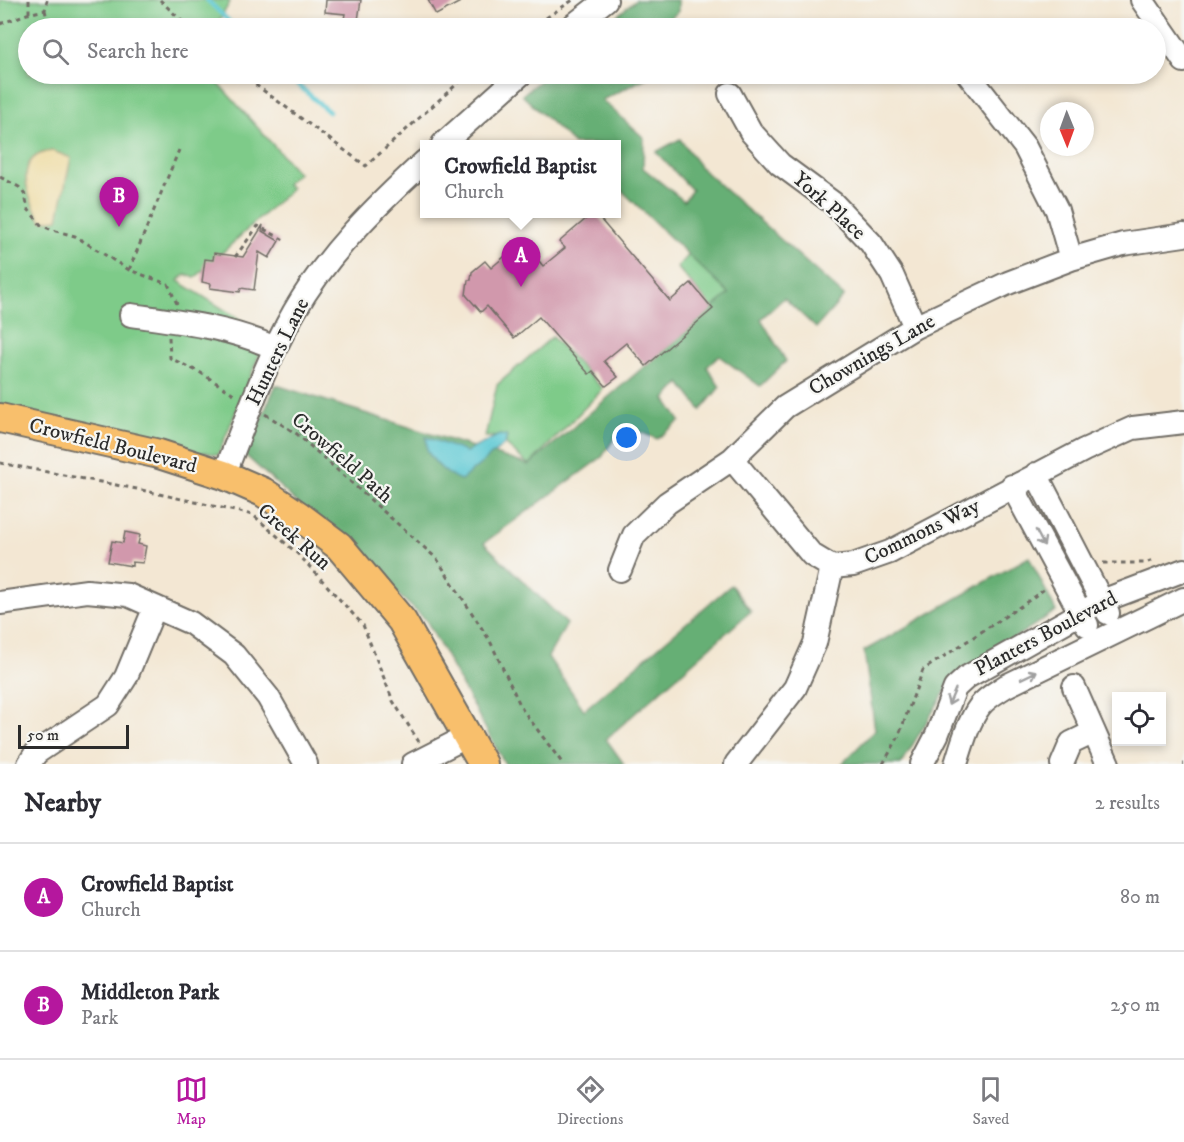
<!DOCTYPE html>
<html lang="en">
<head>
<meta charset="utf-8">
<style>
	body { margin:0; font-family:"IM FELL DW Pica",serif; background:#f2f2f3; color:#2b2b33 }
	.controls { position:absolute; right:18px; bottom:18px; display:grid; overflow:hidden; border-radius:0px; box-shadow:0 3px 9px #0003 }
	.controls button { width:54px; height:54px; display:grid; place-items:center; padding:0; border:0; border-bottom:2px solid #e1e1e2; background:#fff; color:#2b2b33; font:30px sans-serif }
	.compass { position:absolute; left:1040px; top:102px; width:54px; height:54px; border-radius:50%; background:#fff; box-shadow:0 3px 9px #0003; rotate:179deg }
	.scale { position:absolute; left:18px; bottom:15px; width:111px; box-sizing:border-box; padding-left:6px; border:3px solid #2b2b2b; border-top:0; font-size:16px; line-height:21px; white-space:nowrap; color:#2b2b2b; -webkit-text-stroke:4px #f6f6f2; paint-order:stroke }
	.you { position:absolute; left:627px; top:438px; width:21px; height:21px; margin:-15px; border:4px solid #fff; border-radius:50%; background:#1a73e8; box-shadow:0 0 0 9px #1a73e833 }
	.badge { display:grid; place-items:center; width:39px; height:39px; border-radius:50%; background:#b5179e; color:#fff; font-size:20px; font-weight:700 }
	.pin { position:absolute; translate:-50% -50px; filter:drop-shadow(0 2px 3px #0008) }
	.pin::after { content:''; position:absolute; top:32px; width:21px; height:18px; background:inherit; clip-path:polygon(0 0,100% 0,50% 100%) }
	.popup { position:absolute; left:420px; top:140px; width:201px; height:78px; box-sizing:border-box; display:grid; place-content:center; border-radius:0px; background:#fff; filter:drop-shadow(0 2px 4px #0005); font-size:20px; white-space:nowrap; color:#7c7c81 }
	.popup b { font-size:22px; color:#2b2b33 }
	.popup::after { content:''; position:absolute; left:50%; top:100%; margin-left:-12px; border:12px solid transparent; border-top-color:#fff }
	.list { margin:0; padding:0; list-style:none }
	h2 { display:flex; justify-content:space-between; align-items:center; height:78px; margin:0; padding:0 24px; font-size:26px }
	h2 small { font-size:20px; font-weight:400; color:#7c7c81 }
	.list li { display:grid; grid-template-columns:39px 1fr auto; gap:18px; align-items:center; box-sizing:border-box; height:108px; padding:0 24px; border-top:2px solid #e1e1e2 }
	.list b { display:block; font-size:22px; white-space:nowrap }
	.list p { margin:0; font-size:20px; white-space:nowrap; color:#7c7c81 }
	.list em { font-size:20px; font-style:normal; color:#7c7c81 }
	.icon { flex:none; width:33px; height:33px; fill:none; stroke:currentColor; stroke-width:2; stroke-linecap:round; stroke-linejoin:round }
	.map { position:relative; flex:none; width:1184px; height:764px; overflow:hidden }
	.search { position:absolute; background:#fff; box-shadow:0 3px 9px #0003; left:18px; right:18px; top:18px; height:66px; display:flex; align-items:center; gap:15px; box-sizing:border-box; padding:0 21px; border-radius:33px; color:#7c7c81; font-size:22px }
	.sheet { height:294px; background:#fff }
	nav { display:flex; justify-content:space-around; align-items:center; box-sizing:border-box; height:84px; border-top:2px solid #e1e1e2; background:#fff; font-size:16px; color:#7c7c81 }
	nav a { display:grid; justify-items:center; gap:3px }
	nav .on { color:#b5179e }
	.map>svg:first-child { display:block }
	.green { fill:#7ecb89; stroke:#547b5a; stroke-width:1.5 }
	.forest { fill:#66af75; stroke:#486d50; stroke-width:1.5 }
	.sand { fill:#eeda9e; stroke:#8c8264; stroke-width:1.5 }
	.water { fill:#5dc9d4; stroke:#447a80; stroke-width:1.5 }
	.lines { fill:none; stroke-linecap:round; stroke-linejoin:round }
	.stream { stroke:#5dc9d4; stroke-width:4.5 }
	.building { fill:#d198ac }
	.minor-casing { stroke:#716d66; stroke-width:26 }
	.major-casing { stroke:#716d66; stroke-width:32 }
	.path { stroke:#716d66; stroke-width:3; stroke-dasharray:4.5 4.5; stroke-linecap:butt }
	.minor { stroke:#fff; stroke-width:22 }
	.major { stroke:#f8bf6c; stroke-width:28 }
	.oneway { stroke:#a0a0a0 }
	.labels { text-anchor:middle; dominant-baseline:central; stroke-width:4.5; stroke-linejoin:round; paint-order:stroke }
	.street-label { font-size:21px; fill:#2b2b2b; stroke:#f6f6f2 }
</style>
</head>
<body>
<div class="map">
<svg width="1184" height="764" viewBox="0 0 1184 764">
	<rect width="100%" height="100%" fill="#f6f6f2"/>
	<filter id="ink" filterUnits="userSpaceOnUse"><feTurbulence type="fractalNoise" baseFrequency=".0167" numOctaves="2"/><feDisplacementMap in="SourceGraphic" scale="12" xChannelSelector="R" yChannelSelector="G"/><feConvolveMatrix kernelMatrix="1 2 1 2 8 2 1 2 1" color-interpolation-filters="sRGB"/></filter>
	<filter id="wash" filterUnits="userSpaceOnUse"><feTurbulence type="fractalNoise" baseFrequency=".008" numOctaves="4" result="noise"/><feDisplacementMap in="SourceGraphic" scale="24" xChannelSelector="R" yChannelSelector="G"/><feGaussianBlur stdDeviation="1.35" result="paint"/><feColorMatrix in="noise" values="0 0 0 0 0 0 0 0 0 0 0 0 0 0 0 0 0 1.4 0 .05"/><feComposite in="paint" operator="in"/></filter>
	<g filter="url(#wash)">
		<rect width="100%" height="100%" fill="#f3e7d3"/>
		<path class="green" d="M0,0H227L230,2L215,28H28V74H210L298,173L286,184L291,189L196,277L185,275L178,281L267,336L218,455L205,452L198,454L0,405Z
			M696,248L738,289L713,309L677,267Z
			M552,337L603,389L529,465L505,444L507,436L485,437L497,385Z"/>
		<path class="forest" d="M636,0H678V12L658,28H602Z
			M548,74H654L602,100L644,138L643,168L684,201L692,190L656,152L680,139L702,169L844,296L816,328L784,298L761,319L786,361L760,386L719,356L707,367L720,387L701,410L680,383L665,399L680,421L657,439L623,425L602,457L484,543L567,624L548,657L584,710L731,585L751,611L606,739L624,764H505L426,620L245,455L276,385L529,465L729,294L617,186V144H574L522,95Z
			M1029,557L1056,611L954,677L901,764H842L875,730L864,651Z"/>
		<path class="sand" d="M53,151L71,158L58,219L42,221C26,198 12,154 53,151Z"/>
		<path class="water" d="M499,435L507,436L505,444L461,480C448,476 435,464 428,452C426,448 427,442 426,437L466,452Z"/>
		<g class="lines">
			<path class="stream" d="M207,0L236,28
				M286,74L329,112"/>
		</g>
		<g id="blocks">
			<path class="building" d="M326,0H361L357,27L343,25L345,14L325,12Z
				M428,0H464L436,15Z
				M593,213H595L670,301L691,283L713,309L646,366L626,343L604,361L618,377L606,386L593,371L589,374L539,317L514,338L487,306L481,312L466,295L468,280H471L472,272L485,261L491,268L523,241L543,266L565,248L559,242Z
				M263,225L262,231L279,241L269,258L259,252L254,290L241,288L240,292L210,288L211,284L202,282L205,259L213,260L214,253L243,257Z
				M125,532L140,535L138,544L146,546L143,563L132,562V566L108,562L112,541L123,543Z"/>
		</g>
	</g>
	<g filter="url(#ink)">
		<use href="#blocks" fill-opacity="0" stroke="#716d66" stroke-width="1.5"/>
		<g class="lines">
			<defs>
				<path id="minor" d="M1142,0L1184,61
					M570,28L606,0
					M968,74L1025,147L1057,210L1071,259
					M730,94L751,132L780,164L833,203L871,243L892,275L915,327
					M443,144L521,74
					M131,315C180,322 229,327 275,348
					M732,459L812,555L832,567L853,565L890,552L1084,450L1133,428L1184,422
					M1036,474L1108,613
					M224,475C246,420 265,363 294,312C327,254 376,206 425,161
					M1012,486L1087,625
					M620,570L634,535L667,503L732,459L785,407L915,327L1008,283L1071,259L1123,244L1184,235
					M0,603L87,591L128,595L191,623L234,655L268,697L306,764
					M1074,687L1108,764
					M29,764L36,753L108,705L126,677L155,607
					M413,764L468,736
					M736,764L795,688L815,643L832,567
					M922,764L937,735L955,688L967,677L1102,601L1184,570
					M956,764C962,745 968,722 980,706C987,697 997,692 1006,686L1184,599
					M1062,764L1071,743L1094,732"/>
				<path id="major" d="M0,418L159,454L224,475L263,492L299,516L339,546L402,621L483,764"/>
			</defs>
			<use href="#minor" class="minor-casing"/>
			<use href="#major" class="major-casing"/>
			<path class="path" d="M160,0L189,28
				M45,10L49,28
				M29,13V0
				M0,24L27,14L45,10L47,0
				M531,28L573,0
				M241,74L366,166L468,74
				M0,177L19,187L25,195L28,209L41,225L52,230L75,236L129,270L168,284L177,304
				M235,257L258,226L286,241
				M129,270L179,150
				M169,337L170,358L201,373L237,396
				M265,414L297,434L437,559L490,641L522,709L563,764
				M0,463L137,489L253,515L299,555L363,625L393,701L419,742
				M1103,563H1145L1156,559
				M883,764L898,738L923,670L1024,604L1047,587
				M1183,764H1184"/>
			<use href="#minor" class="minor"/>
			<use href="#major" class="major"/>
		</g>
		<defs><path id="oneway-shaft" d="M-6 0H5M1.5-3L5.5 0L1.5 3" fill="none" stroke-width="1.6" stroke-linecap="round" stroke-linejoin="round" transform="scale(1.5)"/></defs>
		<g class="oneway">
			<use href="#oneway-shaft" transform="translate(1040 538) rotate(62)"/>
			<use href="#oneway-shaft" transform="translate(1029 675) rotate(-26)"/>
			<use href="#oneway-shaft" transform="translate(952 697) rotate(113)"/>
		</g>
	</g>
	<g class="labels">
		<g class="street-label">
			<text transform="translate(829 206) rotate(42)">York Place</text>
			<text transform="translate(278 352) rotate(-64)">Hunters Lane</text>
			<text transform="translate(872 355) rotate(-30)">Chownings Lane</text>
			<text transform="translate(113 446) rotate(14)">Crowfield Boulevard</text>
			<text transform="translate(342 458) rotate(41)">Crowfield Path</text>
			<text transform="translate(922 532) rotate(-26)">Commons Way</text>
			<text transform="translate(294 537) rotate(41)">Creek Run</text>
			<text transform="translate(1046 634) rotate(-28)">Planters Boulevard</text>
		</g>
	</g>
</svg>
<div class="controls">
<button><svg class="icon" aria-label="locate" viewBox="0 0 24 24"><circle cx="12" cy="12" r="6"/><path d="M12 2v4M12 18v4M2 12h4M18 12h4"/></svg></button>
</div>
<svg class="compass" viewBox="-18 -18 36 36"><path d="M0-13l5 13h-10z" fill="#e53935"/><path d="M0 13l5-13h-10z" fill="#7c7c81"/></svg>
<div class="scale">50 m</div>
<div class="you"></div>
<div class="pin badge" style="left:521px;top:287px">A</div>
<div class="popup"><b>Crowfield Baptist</b>Church</div>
<div class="pin badge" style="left:119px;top:227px">B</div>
<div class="search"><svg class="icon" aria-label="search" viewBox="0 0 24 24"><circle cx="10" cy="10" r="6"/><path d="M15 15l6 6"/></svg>Search here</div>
</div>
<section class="sheet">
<h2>Nearby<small>2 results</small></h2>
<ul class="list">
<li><span class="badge">A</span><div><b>Crowfield Baptist</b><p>Church</p></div><em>80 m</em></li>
<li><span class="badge">B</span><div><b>Middleton Park</b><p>Park</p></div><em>250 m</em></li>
</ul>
</section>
<nav>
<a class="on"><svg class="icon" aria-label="map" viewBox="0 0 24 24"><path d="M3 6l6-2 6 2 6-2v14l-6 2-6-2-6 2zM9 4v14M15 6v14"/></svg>Map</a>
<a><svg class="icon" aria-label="directions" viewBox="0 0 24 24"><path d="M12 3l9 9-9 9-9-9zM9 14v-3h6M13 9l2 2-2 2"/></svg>Directions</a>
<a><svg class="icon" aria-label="saved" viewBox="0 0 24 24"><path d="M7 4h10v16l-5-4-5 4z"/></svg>Saved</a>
</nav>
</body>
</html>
